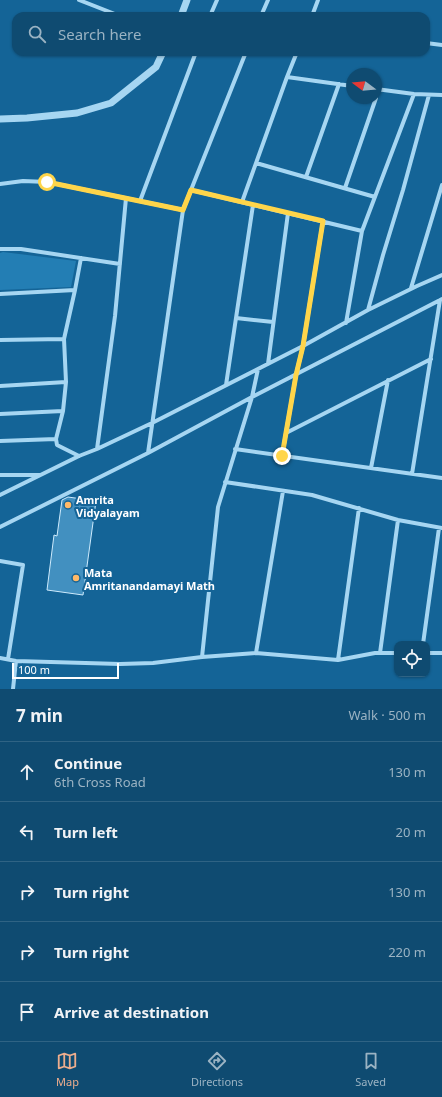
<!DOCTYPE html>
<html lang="en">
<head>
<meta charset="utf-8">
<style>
	body { margin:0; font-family:"Noto Sans",sans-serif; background:#1d5579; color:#f1f3f6 }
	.controls { position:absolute; right:12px; bottom:12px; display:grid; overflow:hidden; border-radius:8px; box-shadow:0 1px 3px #0004 }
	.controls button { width:36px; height:36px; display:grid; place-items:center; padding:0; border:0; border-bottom:1px solid #2f6384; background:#0f4b71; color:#f1f3f6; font:20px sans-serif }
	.compass { position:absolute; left:346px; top:68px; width:36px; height:36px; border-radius:50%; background:#0f4b71; box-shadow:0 1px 3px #0004; rotate:286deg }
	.scale { position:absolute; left:12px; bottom:10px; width:107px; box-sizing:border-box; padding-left:4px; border:2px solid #fff; border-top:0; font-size:11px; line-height:14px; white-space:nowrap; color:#fff; -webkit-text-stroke:3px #146497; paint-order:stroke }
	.stop { position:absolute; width:12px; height:12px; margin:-9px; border:3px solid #ffd54a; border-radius:50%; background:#fff }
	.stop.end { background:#ffd54a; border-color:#fff; box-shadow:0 1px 4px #0008 }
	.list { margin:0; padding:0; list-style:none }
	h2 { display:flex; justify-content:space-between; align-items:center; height:52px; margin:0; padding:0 16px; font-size:17px }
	h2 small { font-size:13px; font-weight:400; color:#9bb3c3 }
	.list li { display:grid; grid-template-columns:26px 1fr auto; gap:12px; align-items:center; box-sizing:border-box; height:60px; padding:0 16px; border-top:1px solid #2f6384 }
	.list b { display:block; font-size:15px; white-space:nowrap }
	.list p { margin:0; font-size:13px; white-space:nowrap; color:#9bb3c3 }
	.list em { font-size:13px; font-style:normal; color:#9bb3c3 }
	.icon { flex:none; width:22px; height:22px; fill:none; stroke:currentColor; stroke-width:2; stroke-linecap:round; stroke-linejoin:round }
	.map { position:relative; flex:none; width:442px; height:689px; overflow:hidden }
	.search { position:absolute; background:#0f4b71; box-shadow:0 1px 3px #0004; left:12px; right:12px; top:12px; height:44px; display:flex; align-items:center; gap:10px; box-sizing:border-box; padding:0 14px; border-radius:12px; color:#9bb3c3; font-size:15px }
	.sheet { height:352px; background:#0f4b71 }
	nav { display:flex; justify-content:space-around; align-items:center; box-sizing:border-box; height:56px; border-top:1px solid #2f6384; background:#0f4b71; font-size:11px; color:#9bb3c3 }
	nav a { display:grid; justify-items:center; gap:2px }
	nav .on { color:#eead8d }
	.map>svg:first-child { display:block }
	.green { fill:#237eb4 }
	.building { fill:#4290c0; stroke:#ceebfd }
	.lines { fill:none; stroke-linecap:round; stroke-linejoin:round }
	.minor { stroke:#a6d6f2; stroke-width:4 }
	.tertiary { stroke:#a6d6f2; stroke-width:7 }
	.route { stroke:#ffd54a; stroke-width:5 }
	.poi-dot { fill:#ffb968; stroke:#146497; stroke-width:1.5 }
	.labels { text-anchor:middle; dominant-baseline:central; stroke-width:4; stroke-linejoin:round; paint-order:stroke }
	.poi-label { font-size:11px; font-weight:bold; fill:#fff; stroke:#146497; text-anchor:start }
</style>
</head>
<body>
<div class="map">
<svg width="442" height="689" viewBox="0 0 442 689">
	<rect width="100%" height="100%" fill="#146497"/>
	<path class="green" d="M3,252L76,261L71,287L0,290V253Z"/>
	<path class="building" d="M68,497L96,501L83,595L47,590L54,535L57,536L62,500Z"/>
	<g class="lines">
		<path class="minor" d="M79,0L120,16
			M210,16L217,0
			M261,16L268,0
			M312,16L318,0
			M426,43L442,45
			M287,77L352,86
			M376,89L414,94L442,95
			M256,163L375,197
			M306,177L339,84
			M0,184L23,181L47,182L183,210
			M345,188L376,98
			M191,190L362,231
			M140,201L196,52
			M242,202L287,77L297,52
			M0,249H21L120,264
			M411,288L442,185
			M0,294L75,290
			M368,310L383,255L403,190L429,95
			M236,318L273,322
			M346,323L362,231L414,94
			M0,340L64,339
			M268,364L288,213
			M226,385L236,318L253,205
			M0,386L66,382
			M0,414L63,411
			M286,433L431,359
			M0,441L56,439
			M97,449L115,316L126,198
			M235,449L442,478
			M148,453L183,210L246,52
			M79,456L57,445L56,439L63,411L66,382L64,339L75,290L81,258
			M282,456L296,375L303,346L323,221
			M371,468L388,380
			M412,474L440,300
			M0,475H40
			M225,482L312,495L398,520L442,528
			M0,495L79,456L97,449L152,423L303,346L368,310L417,286L442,275
			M0,527L148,453L252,397L442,299
			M0,561L23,565L8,659
			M423,644L439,528
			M256,653L283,491
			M380,653L398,520
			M427,653H442
			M202,657L256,653L338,660L375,653H397
			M0,658L16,661L120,664L153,663L202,657L218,507L252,397L258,369
			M338,660L359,508
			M13,689L16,661"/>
		<path class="tertiary" d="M181,16L187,0
			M0,119L27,118L77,113L111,103L156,67L163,52"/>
	</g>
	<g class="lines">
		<path class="route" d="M47,182L183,210L191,190L323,221L303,346L296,375L282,456"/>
	</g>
	<g class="poi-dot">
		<circle cx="68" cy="505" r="4"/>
		<circle cx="76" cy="578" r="4"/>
	</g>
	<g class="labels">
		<g class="poi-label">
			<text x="76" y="499">Amrita<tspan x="76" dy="13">Vidyalayam</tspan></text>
			<text x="84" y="572">Mata<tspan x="84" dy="13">Amritanandamayi Math</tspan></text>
		</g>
	</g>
</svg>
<div class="controls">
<button><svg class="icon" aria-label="locate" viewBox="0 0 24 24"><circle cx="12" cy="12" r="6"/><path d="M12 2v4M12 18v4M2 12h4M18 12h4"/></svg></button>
</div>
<svg class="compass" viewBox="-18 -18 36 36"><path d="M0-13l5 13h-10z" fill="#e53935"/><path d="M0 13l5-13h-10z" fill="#9bb3c3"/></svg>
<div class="scale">100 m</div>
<div class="stop" style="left:47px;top:182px"></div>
<div class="stop end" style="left:282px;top:456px"></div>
<div class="search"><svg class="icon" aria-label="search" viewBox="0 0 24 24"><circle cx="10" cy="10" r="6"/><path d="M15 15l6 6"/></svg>Search here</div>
</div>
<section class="sheet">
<h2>7 min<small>Walk · 500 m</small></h2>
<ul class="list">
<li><svg class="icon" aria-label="ahead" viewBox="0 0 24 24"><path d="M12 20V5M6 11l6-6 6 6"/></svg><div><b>Continue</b><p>6th Cross Road</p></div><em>130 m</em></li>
<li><svg class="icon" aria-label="left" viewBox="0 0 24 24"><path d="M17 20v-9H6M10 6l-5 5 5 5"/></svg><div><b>Turn left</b></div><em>20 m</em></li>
<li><svg class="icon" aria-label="right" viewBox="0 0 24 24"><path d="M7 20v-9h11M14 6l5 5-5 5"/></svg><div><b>Turn right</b></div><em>130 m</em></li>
<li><svg class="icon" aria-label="right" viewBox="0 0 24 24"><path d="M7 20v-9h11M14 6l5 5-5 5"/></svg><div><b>Turn right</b></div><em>220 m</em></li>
<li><svg class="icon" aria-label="arrive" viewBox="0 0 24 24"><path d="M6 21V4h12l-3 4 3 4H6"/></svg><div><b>Arrive at destination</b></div></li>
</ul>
</section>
<nav>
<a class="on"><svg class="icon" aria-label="map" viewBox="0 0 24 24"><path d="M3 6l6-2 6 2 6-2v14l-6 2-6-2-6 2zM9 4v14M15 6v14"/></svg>Map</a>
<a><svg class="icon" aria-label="directions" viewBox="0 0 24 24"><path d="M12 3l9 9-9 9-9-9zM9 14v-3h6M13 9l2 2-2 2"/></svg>Directions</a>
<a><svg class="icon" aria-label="saved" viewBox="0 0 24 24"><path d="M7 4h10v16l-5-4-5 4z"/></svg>Saved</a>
</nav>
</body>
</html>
